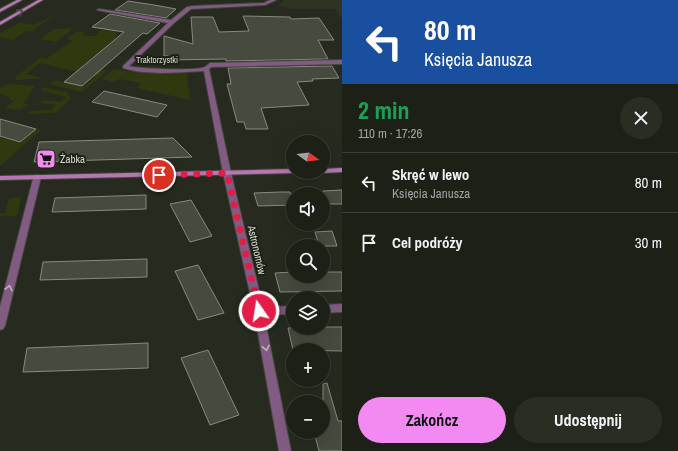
<!DOCTYPE html>
<html lang="pl">
<meta charset="utf-8">
<style>
:root{--surface:#1d2017;--page:#2a2d24;--text:#f1f3f6;--muted:#a0a3a1;--line:#3b3e36;--accent:#f28af2}
body{margin:0;font-family:"Archivo Narrow",sans-serif;background:var(--page);color:var(--text);height:100vh;display:flex;flex-direction:column;font-size:15px;white-space:nowrap}
*{box-sizing:border-box;margin:0}
p{font-size:13px;color:var(--muted)}
.icon{flex:none;width:22px;height:22px;fill:none;stroke:currentColor;stroke-width:2;stroke-linecap:round;stroke-linejoin:round}
.map{position:relative;flex:1;overflow:hidden}
.panel{display:flex;flex-direction:column;background:var(--surface);width:336px}
.panel>*{flex:none}
.guide{background:#1a4fa0;color:#fff;overflow:hidden}
.needle{width:26px;rotate:105deg}
.fabs{position:absolute;left:286px;top:135px;display:grid;gap:8px}
.fabs a{display:grid;place-items:center;width:44px;height:44px;border-radius:50%;background:var(--surface);box-shadow:0 4px 16px #0002,0 0 0 1px var(--line);font-size:20px}
.pin{position:absolute;display:grid;place-items:center;width:34px;height:34px;color:#fff;margin:-17px;border:2px solid #fff;border-radius:50%;box-shadow:0 1px 4px #0007}
.me{position:absolute;width:44px;margin:-22px;rotate:347deg;stroke-linejoin:round;filter:drop-shadow(0 0 3px #0008)}
.turn{display:flex;align-items:center;gap:14px;height:84px;padding:0 16px;font-size:18px}
.turn .icon{width:52px;height:52px;stroke-width:2.5}
.turn b{display:block;font-size:28px;line-height:34px}
.round{display:grid;place-items:center;flex:none;width:42px;height:42px;border-radius:21px;background:var(--page)}
.overview{display:flex;align-items:center;justify-content:space-between;height:68px;padding:0 16px}
h1{font-size:24px;font-weight:700;line-height:30px;color:#1e9e55}
.button{display:flex;gap:8px;margin-top:auto;padding:8px 16px}
.button a{flex:1;height:46px;border-radius:24px;background:var(--accent);color:#111;font-size:16px;font-weight:700;line-height:46px;text-align:center}
.button a+a{background:var(--page);color:var(--text)}
ul{padding:0;list-style:none}
li{display:flex;align-items:center;gap:12px;height:60px;padding:0 16px;border-top:1px solid var(--line)}
li div{flex:1}
li b{display:block;font-size:15px}
li em{font-style:normal}
main{display:flex;flex:1;min-height:0}
.map>svg:first-child{display:block}
</style>
<main>
<div class="map">
<svg width="342" height="451" viewBox="0 0 342 451">
<rect width="100%" height="100%" fill="#272a1f"/>
<!-- built -->
<path fill="#2f3323" d="M284 0H342V19L335 9H292L278 6Z"/>
<!-- green -->
<g fill="#30380f">
<path d="M55 15 30 32 26 31 13 40 0 37V33L20 23 34 25Z"/>
<path d="M74 28 56 42 40 39 54 29Z"/>
<path d="M116 29V38L82 66 107 71 82 92 50 84 55 80 84 87 96 76 39 63 26 74 44 78 16 80 15 77 40 58 46 59 72 41 67 39 76 32H84L83 36H95L99 31Z"/>
<path d="M114 69 137 73H187L190 100 137 88 141 83 119 79 114 82 102 79Z"/>
<path d="M12 84 35 86C29 91 30 97 23 103L28 104 21 110 5 108 14 101 8 99 10 97 0 94V88L5 85Z"/>
<path d="M42 87 66 92 71 99 55 113 26 114 29 111 51 110 56 105 41 103 43 100 61 102 66 97 41 90Z"/>
<path d="M36 129 41 130 0 166V137L20 143Z"/>
<path d="M21 197 18 214 14 216H0V213H5L9 198Z"/>
</g>
<!-- building -->
<g fill="#474a3e" stroke="#878b7e">
<path d="M128 1 154 5 176 9 166 18 115 10Z"/>
<path d="M110 14 160 23 147 34 143 33 82 86 64 82 124 32 92 27Z"/>
<path d="M243 16 290 17 291 19 319 18 334 40H318L328 59 226 61V59L168 60V56H164V36L193 44 191 17H213L219 32 249 31Z"/>
<path d="M332 66 339 78 312 79 313 81 297 82 309 105 261 108 268 129H246L244 122H237L227 84H231L228 68Z"/>
<path d="M104 91 167 105 157 117 92 102Z"/>
<path d="M0 119 36 129 20 142 0 136Z"/>
<path d="M173 138 192 157 34 162 39 142Z"/>
<path d="M342 190V204H323V191Z"/>
<path d="M281 192H290L293 205 258 206 254 193Z"/>
<path d="M146 195V209L52 212 55 198Z"/>
<path d="M191 200 212 236 190 242 170 204Z"/>
<path d="M332 231 337 246H319L315 232Z"/>
<path d="M147 259V277L40 280 43 262Z"/>
<path d="M198 265 224 313 198 320 175 271Z"/>
<path d="M293 272V276H323V272H342V291L280 292 275 273Z"/>
<path d="M323 327H342V351L293 350 288 328Z"/>
<path d="M148 343V368L23 372 27 348Z"/>
<path d="M208 350 239 415 210 425 181 358Z"/>
<path d="M327 383 338 421H342V451H319L314 432H323V384Z"/>
</g>
<g fill="none" stroke-linecap="round" stroke-linejoin="round">
<defs>
<g id="street">
<path d="M270 0H276L265 5 191 9 174 23 129 66C138 69 198 71 205 67 207 66 208 64 210 63L342 60V64L211 67 209 69 231 173 263 307 293 306V314L264 315 291 451H279L254 311 223 173 204 71C178 72 148 76 123 68V66L168 23 97 10 99 9 171 20 187 7 193 6 264 3Z"/>
<path d="M34 175H37L41 177 5 326 3 329 0 330V307Z"/>
<path d="M342 304V312L323 313V305Z"/>
</g>
<g id="secondary">
<path d="M17 0H22L0 12V9Z"/>
<path d="M38 0H43L0 25V22Z"/>
<path d="M342 168V172L323 173 320 172H323V169Z"/>
<path d="M293 169V172L296 173 0 180V176Z"/>
</g>
</defs>
<!-- street casing -->
<use href="#street" stroke="#43463b" stroke-width="2"/>
<!-- secondary casing -->
<use href="#secondary" stroke="#43463b" stroke-width="2"/>
<!-- street -->
<use href="#street" fill="#825b82" fill-rule="evenodd"/>
<!-- secondary -->
<use href="#secondary" fill="#b576b4" fill-rule="evenodd"/>
</g>
<!-- one-way arrows -->
<defs><path id="oneway-chevron" d="M-2-3.5L2.5 0L-2 3.5" fill="none" stroke-width="1.6" stroke-linecap="round" stroke-linejoin="round"/></defs>
<use stroke="#5a4355" href="#oneway-chevron" transform="translate(20 12) rotate(-31)"/>
<g stroke="#bdb2b9">
<use href="#oneway-chevron" transform="translate(9 288) rotate(-77)"/>
<use href="#oneway-chevron" transform="translate(266 348) rotate(79)"/>
</g>
<g fill="none" stroke-linecap="round" stroke-linejoin="round">
<!-- route -->
<path stroke="#e11d48" stroke-width="7" stroke-dasharray="0 12.6" d="M159 175 227 173 259 311"/>
</g>
<!-- icons -->
<defs>
<symbol id="supermarket-square" viewBox="-11 -11 22 22"><rect x="-9" y="-9" width="18" height="18" rx="4" fill="#f28af2" stroke="#1e2116"/><path d="M-6-5.5h2.5l.6 2H6L4.5 2H-2.5L-4.4-4H-6ZM-1.5 3.2a1.3 1.3 0 1 0 .1 0ZM3 3.2a1.3 1.3 0 1 0 .1 0Z" fill="#111"/></symbol>
</defs>
<g fill-rule="evenodd">
<use href="#supermarket-square" x="35" y="148" width="22" height="22"/>
</g>
<g text-anchor="middle" dominant-baseline="central" stroke-width="4" stroke-linejoin="round" paint-order="stroke">
<!-- far-street labels -->
<g font-size="9" fill="#d6d8d1" stroke="#1e2116">
<text x="157" y="60">Traktorzystki</text>
</g>
<!-- poi labels -->
<g font-size="11" fill="#d6d8d1" stroke="#1e2116" text-anchor="start">
<text x="60" y="159">Żabka</text>
</g>
<!-- street labels -->
<g font-size="11" fill="#d6d8d1" stroke="#1e2116">
<text transform="translate(257 250) rotate(77)">Astronomów</text>
</g>
</g>
</svg>
<div class="fabs">
<a><svg class="needle" viewBox="-14 -14 28 28"><path d="M0-13l5 13h-10z" fill="#e53935"/><path d="M0 13l5-13h-10z" fill="#a0a3a1"/></svg></a>
<a><svg class="icon" aria-label="sound" viewBox="0 0 24 24"><path d="M4 9h4l5-4v14l-5-4H4zM17 9q2 3 0 6"/></svg></a>
<a><svg class="icon" aria-label="search" viewBox="0 0 24 24"><circle cx="10" cy="10" r="6"/><path d="M15 15l6 6"/></svg></a>
<a><svg class="icon" aria-label="layers" viewBox="0 0 24 24"><path d="M12 4l9 5-9 5-9-5zM3 14l9 5 9-5"/></svg></a>
<a>+</a>
<a>−</a>
</div>
<div class="pin" style="left:159px;top:175px;background:#d93025"><svg class="icon" aria-label="arrive" viewBox="0 0 24 24"><path d="M6 21V4h12l-3 4 3 4H6"/></svg></div>
<svg class="me" style="left:259px;top:311px" viewBox="-20 -20 40 40"><circle r="17" fill="#e11d48" stroke="#fff" stroke-width="3"/><path d="M0-11L8 9 0 5-8 9z" fill="#fff"/></svg>
</div>
<section class="panel">
<div class="guide">
<div class="turn"><svg class="icon" aria-label="left" viewBox="0 0 24 24"><path d="M17 20v-9H6M10 6l-5 5 5 5"/></svg><div><b>80 m</b>Księcia Janusza</div></div>
</div>
<div class="overview"><div><h1>2 min</h1><p>110 m · 17:26</p></div><a class="round"><svg class="icon" aria-label="close" viewBox="0 0 24 24"><path d="M6 6l12 12M18 6L6 18"/></svg></a></div>
<ul>
<li><svg class="icon" aria-label="left" viewBox="0 0 24 24"><path d="M17 20v-9H6M10 6l-5 5 5 5"/></svg><div><b>Skręć w lewo</b><p>Księcia Janusza</p></div><em>80 m</em></li>
<li><svg class="icon" aria-label="arrive" viewBox="0 0 24 24"><path d="M6 21V4h12l-3 4 3 4H6"/></svg><div><b>Cel podróży</b></div><em>30 m</em></li>
</ul>
<div class="button"><a>Zakończ</a><a>Udostępnij</a></div>
</section>
</main>
